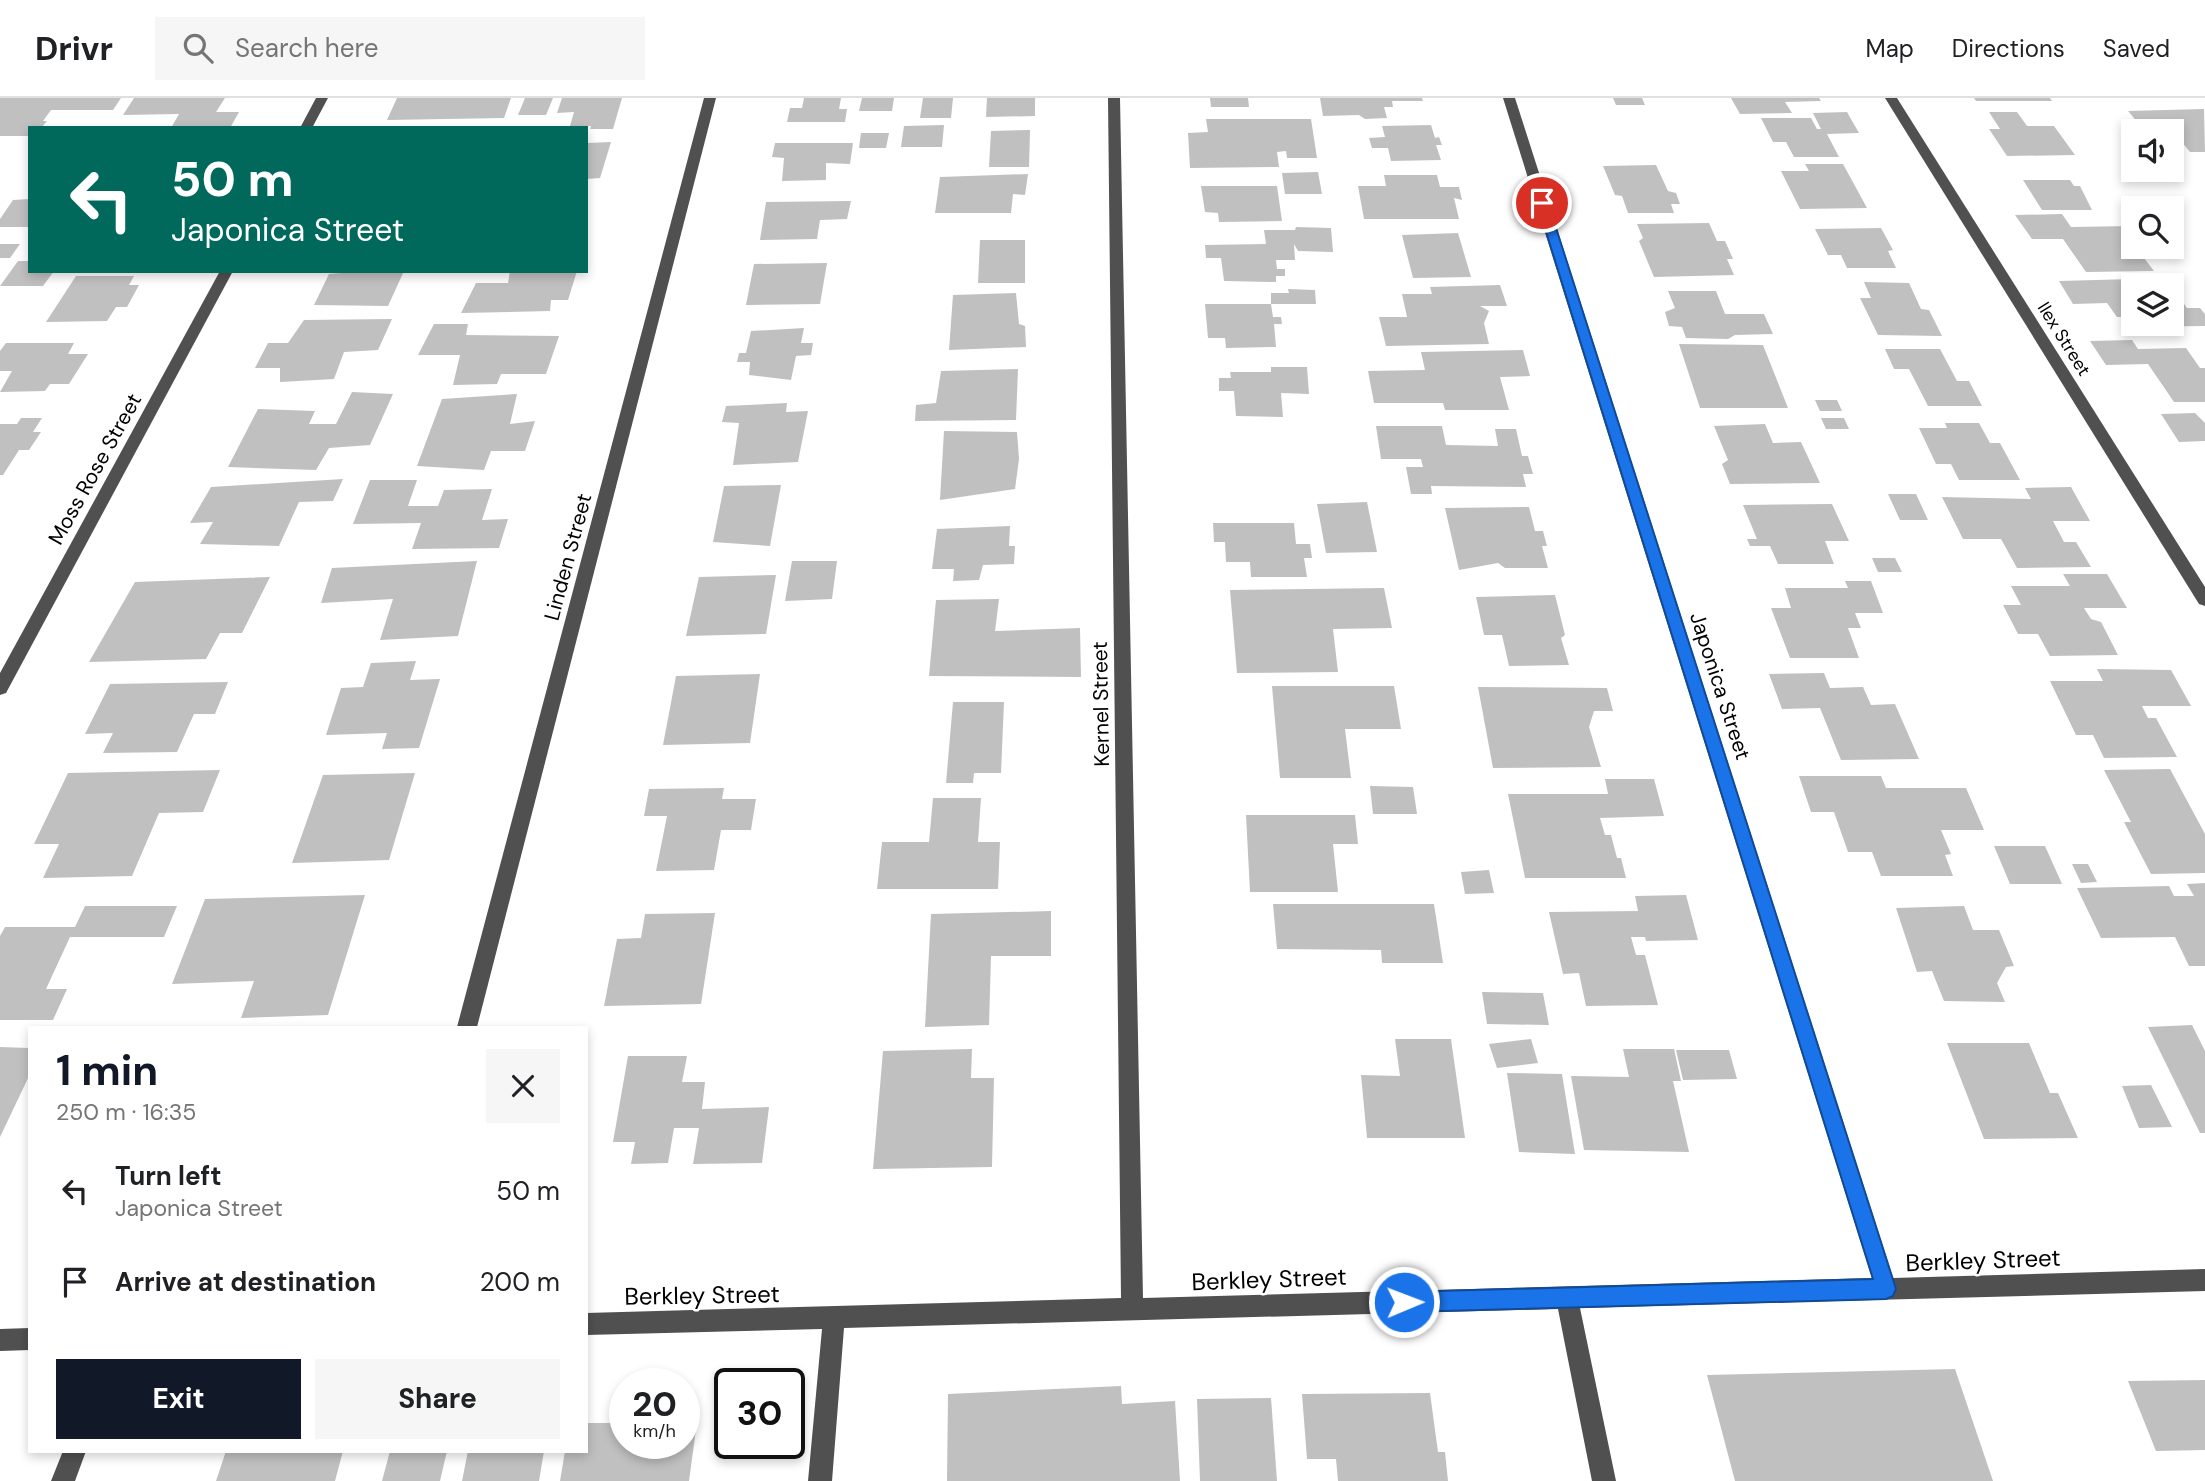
<!DOCTYPE html>
<meta charset="utf-8">
<style>
:root{--surface:#fff;--page:#f6f6f6;--text:#202124;--muted:#757577;--line:#e0e0e0;--accent:#111827}
body{margin:0;font-family:"DM Sans",sans-serif;background:var(--page);color:var(--text);height:100vh;display:flex;flex-direction:column;font-size:26px;white-space:nowrap}
*{box-sizing:border-box;margin:0}
p{font-size:23px;color:var(--muted)}
.icon{flex:none;width:38px;height:38px;fill:none;stroke:currentColor;stroke-width:2;stroke-linecap:round;stroke-linejoin:round}
.map{position:relative;flex:1;overflow:hidden}
.panel{position:absolute;left:28px;top:928px;width:560px;height:427px;display:flex;flex-direction:column;background:var(--surface);border-radius:0px;box-shadow:0 4px 10px #0003}
.panel>*{flex:none}
.top-card{position:absolute;left:28px;top:28px;width:560px;height:147px;border-radius:0px;box-shadow:0 4px 10px #0003;background:#00695c;color:#fff;overflow:hidden}
.buttons{position:absolute;left:2121px;top:21px;display:grid;gap:14px}
.buttons a{display:grid;place-items:center;width:63px;height:63px;border-radius:0px;background:var(--surface);box-shadow:0 4px 10px #0003;font-size:35px}
.speed{position:absolute;left:609px;top:1270px;display:flex;gap:14px;font-size:35px;font-weight:700;text-align:center}
.speed>*{display:grid;place-content:center;width:91px;height:91px;border-radius:50%;background:var(--surface);box-shadow:0 4px 10px #0003;line-height:1}
.speed small{font-size:18px;font-weight:400}
.speed .limit{border:4px solid #111;border-radius:10px;background:#fff;color:#111}
.pin{position:absolute;display:grid;place-items:center;width:60px;height:60px;color:#fff;margin:-30px;border:4px solid #fff;border-radius:50%;box-shadow:0 2px 7px #0007}
.me{position:absolute;width:77px;margin:-38px;rotate:89deg;stroke-linejoin:round;filter:drop-shadow(0 0 5px #0008)}
.turn{display:flex;align-items:center;gap:24px;height:147px;padding:0 28px;font-size:32px}
.turn .icon{width:91px;height:91px;stroke-width:2.5}
.turn b{display:block;font-size:49px;line-height:60px}
.round{display:grid;place-items:center;flex:none;width:74px;height:74px;border-radius:0px;background:var(--page)}
.headline{display:flex;align-items:center;justify-content:space-between;height:119px;padding:0 28px}
h1{font-size:42px;font-weight:700;line-height:52px;color:var(--accent)}
.button{display:flex;gap:14px;margin-top:auto;padding:14px 28px}
.button a{flex:1;height:80px;border-radius:0px;background:var(--accent);color:#fff;font-size:28px;font-weight:700;line-height:80px;text-align:center}
.button a+a{background:var(--page);color:var(--text)}
ul{padding:0;list-style:none}
li{display:flex;align-items:center;gap:21px;height:91px;padding:0 28px}
li div{flex:1}
li b{display:block;font-size:26px}
li em{font-style:normal}
header{display:flex;align-items:center;gap:42px;box-sizing:border-box;height:98px;padding:0 35px;background:var(--surface);border-bottom:2px solid var(--line)}
header strong{font-size:33px}
nav{display:flex;gap:38px;margin-inline-start:auto;font-size:24px}
.search{width:490px;height:63px;background:var(--page);display:flex;align-items:center;gap:18px;box-sizing:border-box;padding:0 24px;border-radius:0px;color:var(--muted);font-size:26px}
.map>svg:first-child{display:block}
</style>
<header>
<strong>Drivr</strong>
<div class="search"><svg class="icon" aria-label="search" viewBox="0 0 24 24"><circle cx="10" cy="10" r="6"/><path d="M15 15l6 6"/></svg>Search here</div>
<nav><a>Map</a><a>Directions</a><a>Saved</a></nav>
</header>
<div class="map">
<svg width="2205" height="1383" viewBox="0 0 2205 1383">
<rect width="100%" height="100%" fill="#fff"/>
<!-- building -->
<g fill="#c0c0c0">
<path d="M0 0H121L113 12H51L43 23H47L41 30H30V38H0Z"/>
<path d="M134 0H225L216 14H239L230 30H171L179 16 123 17Z"/>
<path d="M397 0H511L504 20 387 22Z"/>
<path d="M525 0H553L546 17H518Z"/>
<path d="M562 0H622L613 31H590L591 28H570L574 14 557 15Z"/>
<path d="M804 0H841L839 11H847L845 24H787L790 10H802Z"/>
<path d="M862 0H894L892 13H859Z"/>
<path d="M923 0H953L951 20H920Z"/>
<path d="M987 0H1035V18L986 19Z"/>
<path d="M1210 0H1248L1249 9H1211Z"/>
<path d="M1320 0H1422L1423 3H1392L1393 9H1384L1387 20 1365 21 1359 17 1323 18Z"/>
<path d="M1613 0H1642L1645 7H1616Z"/>
<path d="M1731 0H1819L1821 3 1785 4 1792 15 1740 16Z"/>
<path d="M1974 0H2050L2052 3H1976Z"/>
<path d="M2204 11 2205 54H2190L2173 33H2145L2128 13Z"/>
<path d="M1847 14 1859 35 1827 36 1839 59H1794L1786 44H1773L1761 20H1811L1817 31H1821L1813 15Z"/>
<path d="M1989 14H2017L2027 28H2054L2075 57 2007 58 1989 31H2000Z"/>
<path d="M1206 21H1311L1317 60H1287L1286 53 1277 54 1279 69 1190 70 1188 35 1208 34Z"/>
<path d="M944 27 942 49H901L904 28Z"/>
<path d="M1431 27 1435 40 1439 39 1442 47H1436L1441 62 1391 63 1388 50H1372L1369 40 1385 39 1382 28Z"/>
<path d="M1030 32 1029 69H989L991 33Z"/>
<path d="M861 35H889L886 50H859Z"/>
<path d="M611 44 600 80 586 81V45Z"/>
<path d="M775 45H853L850 66 826 65V82L782 83 784 60 772 59Z"/>
<path d="M1805 66H1843L1867 110 1800 111 1781 73H1809Z"/>
<path d="M1656 67 1668 93 1676 95 1680 106H1671L1674 115H1628L1622 98 1615 97 1603 68Z"/>
<path d="M1318 74 1322 96H1285L1282 75Z"/>
<path d="M1028 76 1025 97 1013 96 1011 115H935L940 79Z"/>
<path d="M1384 77H1437L1440 89H1459L1462 102 1454 100 1459 121H1364L1358 88H1386Z"/>
<path d="M2023 82H2070L2074 88H2080L2092 112H2042Z"/>
<path d="M1201 88H1277L1282 123 1219 124 1218 115 1205 114Z"/>
<path d="M30 101 28 129H0V121L13 102Z"/>
<path d="M851 103 847 121 820 122 817 141 760 142 766 104Z"/>
<path d="M2062 116 2071 129 2132 128 2133 149H2157L2160 153H2153L2158 160H2144L2154 173 2086 174 2063 141H2032L2015 117Z"/>
<path d="M1709 125 1717 143H1725L1733 161H1727L1734 177 1654 179 1639 143 1643 140 1637 126Z"/>
<path d="M1296 129 1331 130 1333 154 1298 153 1294 146 1295 162H1276L1277 171H1285V178H1276V184L1224 183 1221 160H1206L1205 147 1266 146 1264 132H1295Z"/>
<path d="M1881 130 1893 152 1888 153 1896 170H1847L1841 157H1828L1815 131Z"/>
<path d="M1458 135 1471 179 1413 180 1402 137Z"/>
<path d="M980 142H1025V185H978Z"/>
<path d="M0 146H20L10 160H0Z"/>
<path d="M18 163H30V173H54L43 188H0Z"/>
<path d="M827 165 820 206 746 207 754 166Z"/>
<path d="M367 173H404L388 208 314 207 329 176Z"/>
<path d="M510 173H577L568 202H551L550 213 461 215 476 185H508Z"/>
<path d="M76 178H134L129 187H139L127 209H116L107 223 46 224Z"/>
<path d="M2133 181 2137 187H2133V226H2172V199H2179L2187 210H2200L2205 216V228L2133 229 2126 219H2117L2107 205 2073 206 2059 183Z"/>
<path d="M1864 184 1909 185 1921 211 1929 212 1942 238 1878 237 1860 200H1871Z"/>
<path d="M1500 187 1507 208H1480L1489 213 1484 225 1489 246 1386 248 1379 219H1407L1402 196H1432L1430 189Z"/>
<path d="M1288 191 1315 192 1316 206H1271V195H1289Z"/>
<path d="M1668 193H1716L1725 216H1764L1773 236 1735 237 1728 241 1686 240 1682 229 1669 228 1665 214 1675 210Z"/>
<path d="M1016 195 1019 226 1025 228 1026 249 949 252 953 197Z"/>
<path d="M1205 206H1271L1273 219H1281L1282 226H1274L1276 249 1226 250 1225 240H1208Z"/>
<path d="M392 221 378 252 344 254 334 281 280 284V270H255L268 245H288L304 222Z"/>
<path d="M434 226H468L466 237 559 238 546 276H501L497 286 453 287 460 257H418Z"/>
<path d="M804 230 801 245H813L811 257 796 258 791 282 749 277 750 264H737L739 255H746L751 233Z"/>
<path d="M2132 242 2138 251 2186 250 2200 270H2205V304H2174L2148 266 2106 267 2090 243Z"/>
<path d="M6 245H74L68 256H88L69 286H50L45 293 0 294 12 273H0V253Z"/>
<path d="M1679 246 1763 247 1788 310H1700Z"/>
<path d="M1885 251H1940L1957 283H1969L1982 308H1928L1909 271H1894Z"/>
<path d="M1523 252 1530 278 1500 279 1509 312H1445L1443 305H1374L1368 273 1425 272 1421 254Z"/>
<path d="M1271 269H1307L1309 296 1281 295 1283 319 1236 318 1234 293H1219V280H1231L1230 274H1271Z"/>
<path d="M1018 271 1016 322 915 323 916 307 936 305 941 273Z"/>
<path d="M352 294 393 296 370 347 329 350 316 372 228 369 258 311 315 313 309 326H336Z"/>
<path d="M517 296 510 326 535 323 525 353H491L484 372 417 368 442 301Z"/>
<path d="M1815 302H1837L1842 313H1820Z"/>
<path d="M787 305 786 314 808 313 798 364 733 367 739 325 722 324 726 308Z"/>
<path d="M2195 315 2205 325V343L2179 344 2161 316Z"/>
<path d="M21 320H42L33 334H41L29 352H19L3 377H0V326H17Z"/>
<path d="M1821 320H1844L1849 331H1826Z"/>
<path d="M1945 325H1979L1990 345H2000L2020 382H1959L1951 366H1936L1919 330H1947Z"/>
<path d="M1765 326 1773 345 1801 344 1820 385 1730 386 1722 366 1728 362 1714 328Z"/>
<path d="M1376 328H1442L1446 347 1498 348 1495 331H1516L1522 358H1528L1533 376H1523L1526 389 1431 388 1432 396H1411L1406 369H1423L1421 361H1381Z"/>
<path d="M944 333 1017 334 1019 361 1015 391 940 402Z"/>
<path d="M343 381 333 403 299 404 279 448 200 446 213 424 190 425 211 389Z"/>
<path d="M370 382H417L408 408H438L444 392 492 391 482 422 508 421 499 450 412 451 421 425 353 426Z"/>
<path d="M781 387 770 448 713 444 724 388Z"/>
<path d="M2071 389 2090 423H2053L2064 444H2076L2091 469 2017 470 2001 441H1963L1942 399 2031 401 2025 390Z"/>
<path d="M1888 396H1916L1928 422H1900Z"/>
<path d="M1367 404 1377 454 1326 455 1317 406Z"/>
<path d="M1832 406 1849 443H1825L1834 466H1778L1770 448H1750L1747 441H1757L1743 407Z"/>
<path d="M1529 409 1535 433H1543L1547 448H1542L1548 470H1505L1498 465 1459 472 1445 410Z"/>
<path d="M1213 425H1294L1296 446H1310L1312 460H1304L1307 479H1251L1250 464H1226L1225 444H1214Z"/>
<path d="M1010 428 1009 448H1015L1014 466 983 467 979 482 953 483 954 471H932L937 431Z"/>
<path d="M1872 460H1895L1902 474H1878Z"/>
<path d="M477 463 458 538 380 542 393 501 321 505 332 470Z"/>
<path d="M792 463H837L832 501 785 503Z"/>
<path d="M2063 476H2107L2127 510H2084L2091 521 2101 524 2118 557 2050 558 2038 536H2018L2003 507H2021L2011 488H2070Z"/>
<path d="M776 477 766 536 686 538 699 479Z"/>
<path d="M270 479 242 535H220L206 561 89 564 135 484Z"/>
<path d="M1845 483H1871L1883 515H1855L1861 530H1848L1859 560H1790L1771 510H1791L1785 490H1848Z"/>
<path d="M1384 490 1392 530 1333 531 1338 574 1237 575 1230 492Z"/>
<path d="M1555 497 1565 537 1561 540 1569 567 1509 568 1502 537H1484L1476 499Z"/>
<path d="M999 501 995 533 1080 530 1081 579 929 578 936 502Z"/>
<path d="M416 563 410 582 440 581 419 650 382 651 387 635 326 637 341 590 363 589 371 565Z"/>
<path d="M2097 571 2171 572 2191 608H2142L2148 620H2156L2177 659 2104 660 2093 637H2076L2050 583H2103Z"/>
<path d="M1824 575 1830 590 1863 589 1871 607 1895 606 1919 661 1841 662 1820 610 1782 611 1769 576Z"/>
<path d="M760 576 750 645 663 647 676 578Z"/>
<path d="M228 584 215 616H194L177 654 103 655 113 635 85 636 110 586Z"/>
<path d="M1272 588H1394L1401 631H1345L1351 680H1280Z"/>
<path d="M1478 589 1607 590 1613 613H1594L1589 629 1601 669 1493 670Z"/>
<path d="M953 604H1004L1001 675H974L973 685H946Z"/>
<path d="M2170 671 2205 736V775L2151 776 2124 724H2131L2104 672Z"/>
<path d="M220 672 203 714 159 715 132 778 43 780 59 746H34L68 675Z"/>
<path d="M415 675 389 762 292 765 323 677Z"/>
<path d="M1799 678H1881L1886 690H1966L1984 732H1941L1951 756 1945 757 1953 778H1881L1872 754H1848L1834 714H1811Z"/>
<path d="M1605 681H1654L1664 718 1600 720 1605 737H1611L1617 760H1621L1626 780H1525L1508 696H1608Z"/>
<path d="M1370 688 1413 689 1417 716H1373Z"/>
<path d="M724 690 722 701H756L751 732H721L714 772 656 773 667 718H644L649 691Z"/>
<path d="M933 700H981L978 744H1000L998 791H877L882 744H929Z"/>
<path d="M1246 717H1355L1358 746H1333L1338 794H1250Z"/>
<path d="M1994 748H2045L2062 786H2010Z"/>
<path d="M2072 766H2088L2097 784 2081 785Z"/>
<path d="M1489 772 1494 795 1465 796 1461 774Z"/>
<path d="M2205 785V868H2189L2175 839 2101 840 2077 790 2169 788 2174 798H2194L2187 786Z"/>
<path d="M365 797 328 917 241 920 254 883 172 886 205 801Z"/>
<path d="M1686 797 1698 842 1646 843 1645 839H1631L1636 857H1645L1658 907 1586 908 1579 875 1563 876 1549 814 1638 813 1635 798Z"/>
<path d="M1273 806H1434L1443 865H1382L1381 852 1277 851Z"/>
<path d="M85 808H177L164 839H70L46 891H67L53 922H0V838L5 829H75Z"/>
<path d="M1964 808 1973 832H1999L2014 868 2006 869 1997 885 2005 904 1944 903 1932 873 1917 874 1896 810Z"/>
<path d="M1051 813V858H991L989 927 925 929 931 816Z"/>
<path d="M715 815 701 906 604 908 617 841 641 840 645 816Z"/>
<path d="M1482 894 1543 895 1549 927 1487 926Z"/>
<path d="M2192 927 2205 953V1035H2200L2148 929Z"/>
<path d="M1395 941H1451L1465 1040H1367L1361 977 1400 978Z"/>
<path d="M1531 941 1538 965 1497 970 1489 946Z"/>
<path d="M1947 945H2029L2050 995H2058L2078 1040 1984 1041Z"/>
<path d="M0 949 30 950V976L0 1039Z"/>
<path d="M972 951 971 980H994L992 1069 873 1071 883 953Z"/>
<path d="M1623 951H1674L1681 983H1673L1689 1054 1584 1052 1571 978 1629 979Z"/>
<path d="M1676 952H1729L1737 981 1683 982Z"/>
<path d="M628 958H687L682 984H705L702 1011 769 1009 762 1065 693 1066 699 1030H674L668 1065 631 1066 635 1044H613Z"/>
<path d="M1507 975 1562 976 1575 1056 1519 1054Z"/>
<path d="M2151 987 2172 1029 2139 1030 2122 988Z"/>
<path d="M1955 1271 1993 1383H1735L1707 1277Z"/>
<path d="M2205 1282V1352L2156 1353 2128 1283Z"/>
<path d="M1121 1288 1122 1306 1175 1303 1180 1383H947L948 1296Z"/>
<path d="M1430 1295 1438 1354H1445L1448 1383H1338L1336 1361H1307L1302 1296Z"/>
<path d="M1271 1300 1277 1383H1200L1197 1301Z"/>
<path d="M684 1324H697L689 1383H560L565 1353H586V1325H625V1346H684Z"/>
<path d="M226 1353H343L335 1383H216Z"/>
<path d="M390 1353H447L440 1383H382Z"/>
<path d="M468 1353H544L539 1383H462Z"/>
</g>
<g fill="none" stroke-linecap="round" stroke-linejoin="round">
<!-- minor -->
<g fill="#505050" fill-rule="evenodd">
<path d="M316 0H328L312 30H300Z"/>
<path d="M704 0H716L477 929H457Z"/>
<path d="M1108 0H1120L1143 1200 1872 1180 1503 0H1515L1893 1180 2205 1171V1193L1580 1210 1616 1383H1592L1558 1211 844 1230 832 1383H808L822 1231 586 1237V1215L1121 1200Z"/>
<path d="M1885 0H1897L2205 489V508L2199 506Z"/>
<path d="M220 173H233L6 595 0 597V575Z"/>
<path d="M30 1230V1252L0 1253V1231Z"/>
<path d="M63 1353H86L75 1383H51Z"/>
</g>
</g>
<!-- route -->
<path fill="#1a73e8" stroke="#114b97" stroke-width="2" d="M1542 102 1548 105 1896 1191 1893 1198 1886 1201 1404 1214 1397 1211 1394 1204 1397 1197 1404 1194 1873 1181 1537 105Z"/>
<g text-anchor="middle" dominant-baseline="central" stroke-width="5" stroke-linejoin="round" paint-order="stroke">
<!-- far-street labels -->
<g font-size="18" fill="#000" stroke="#fff">
<text transform="translate(2064 241) rotate(58)">Ilex Street</text>
</g>
<!-- street labels -->
<g font-size="21" fill="#000" stroke="#fff">
<text transform="translate(95 371) rotate(-61)">Moss Rose Street</text>
<text transform="translate(568 459) rotate(-75)">Linden Street</text>
<text transform="translate(1720 588) rotate(72)">Japonica Street</text>
<text transform="translate(1101 606) rotate(-91)">Kernel Street</text>
</g>
<!-- near-street labels -->
<g font-size="24" fill="#000" stroke="#fff">
<text transform="translate(1983 1162) rotate(-2)">Berkley Street</text>
<text transform="translate(1269 1181) rotate(-2)">Berkley Street</text>
<text transform="translate(702 1197) rotate(-1)">Berkley Street</text>
</g>
</g>
</svg>
<div class="buttons">
<a><svg class="icon" aria-label="sound" viewBox="0 0 24 24"><path d="M4 9h4l5-4v14l-5-4H4zM17 9q2 3 0 6"/></svg></a>
<a><svg class="icon" aria-label="search" viewBox="0 0 24 24"><circle cx="10" cy="10" r="6"/><path d="M15 15l6 6"/></svg></a>
<a><svg class="icon" aria-label="layers" viewBox="0 0 24 24"><path d="M12 4l9 5-9 5-9-5zM3 14l9 5 9-5"/></svg></a>
</div>
<div class="speed"><div>20<small>km/h</small></div><div class="limit">30</div></div>
<div class="pin" style="left:1542px;top:105px;background:#d93025"><svg class="icon" aria-label="arrive" viewBox="0 0 24 24"><path d="M6 21V4h12l-3 4 3 4H6"/></svg></div>
<svg class="me" style="left:1404px;top:1204px" viewBox="-20 -20 40 40"><circle r="17" fill="#1a73e8" stroke="#fff" stroke-width="3"/><path d="M0-11L8 9 0 5-8 9z" fill="#fff"/></svg>
<div class="top-card">
<div class="turn"><svg class="icon" aria-label="left" viewBox="0 0 24 24"><path d="M17 20v-9H6M10 6l-5 5 5 5"/></svg><div><b>50 m</b>Japonica Street</div></div>
</div>
<section class="panel">
<div class="headline"><div><h1>1 min</h1><p>250 m · 16:35</p></div><a class="round"><svg class="icon" aria-label="close" viewBox="0 0 24 24"><path d="M6 6l12 12M18 6L6 18"/></svg></a></div>
<ul>
<li><svg class="icon" aria-label="left" viewBox="0 0 24 24"><path d="M17 20v-9H6M10 6l-5 5 5 5"/></svg><div><b>Turn left</b><p>Japonica Street</p></div><em>50 m</em></li>
<li><svg class="icon" aria-label="arrive" viewBox="0 0 24 24"><path d="M6 21V4h12l-3 4 3 4H6"/></svg><div><b>Arrive at destination</b></div><em>200 m</em></li>
</ul>
<div class="button"><a>Exit</a><a>Share</a></div>
</section>
</div>
